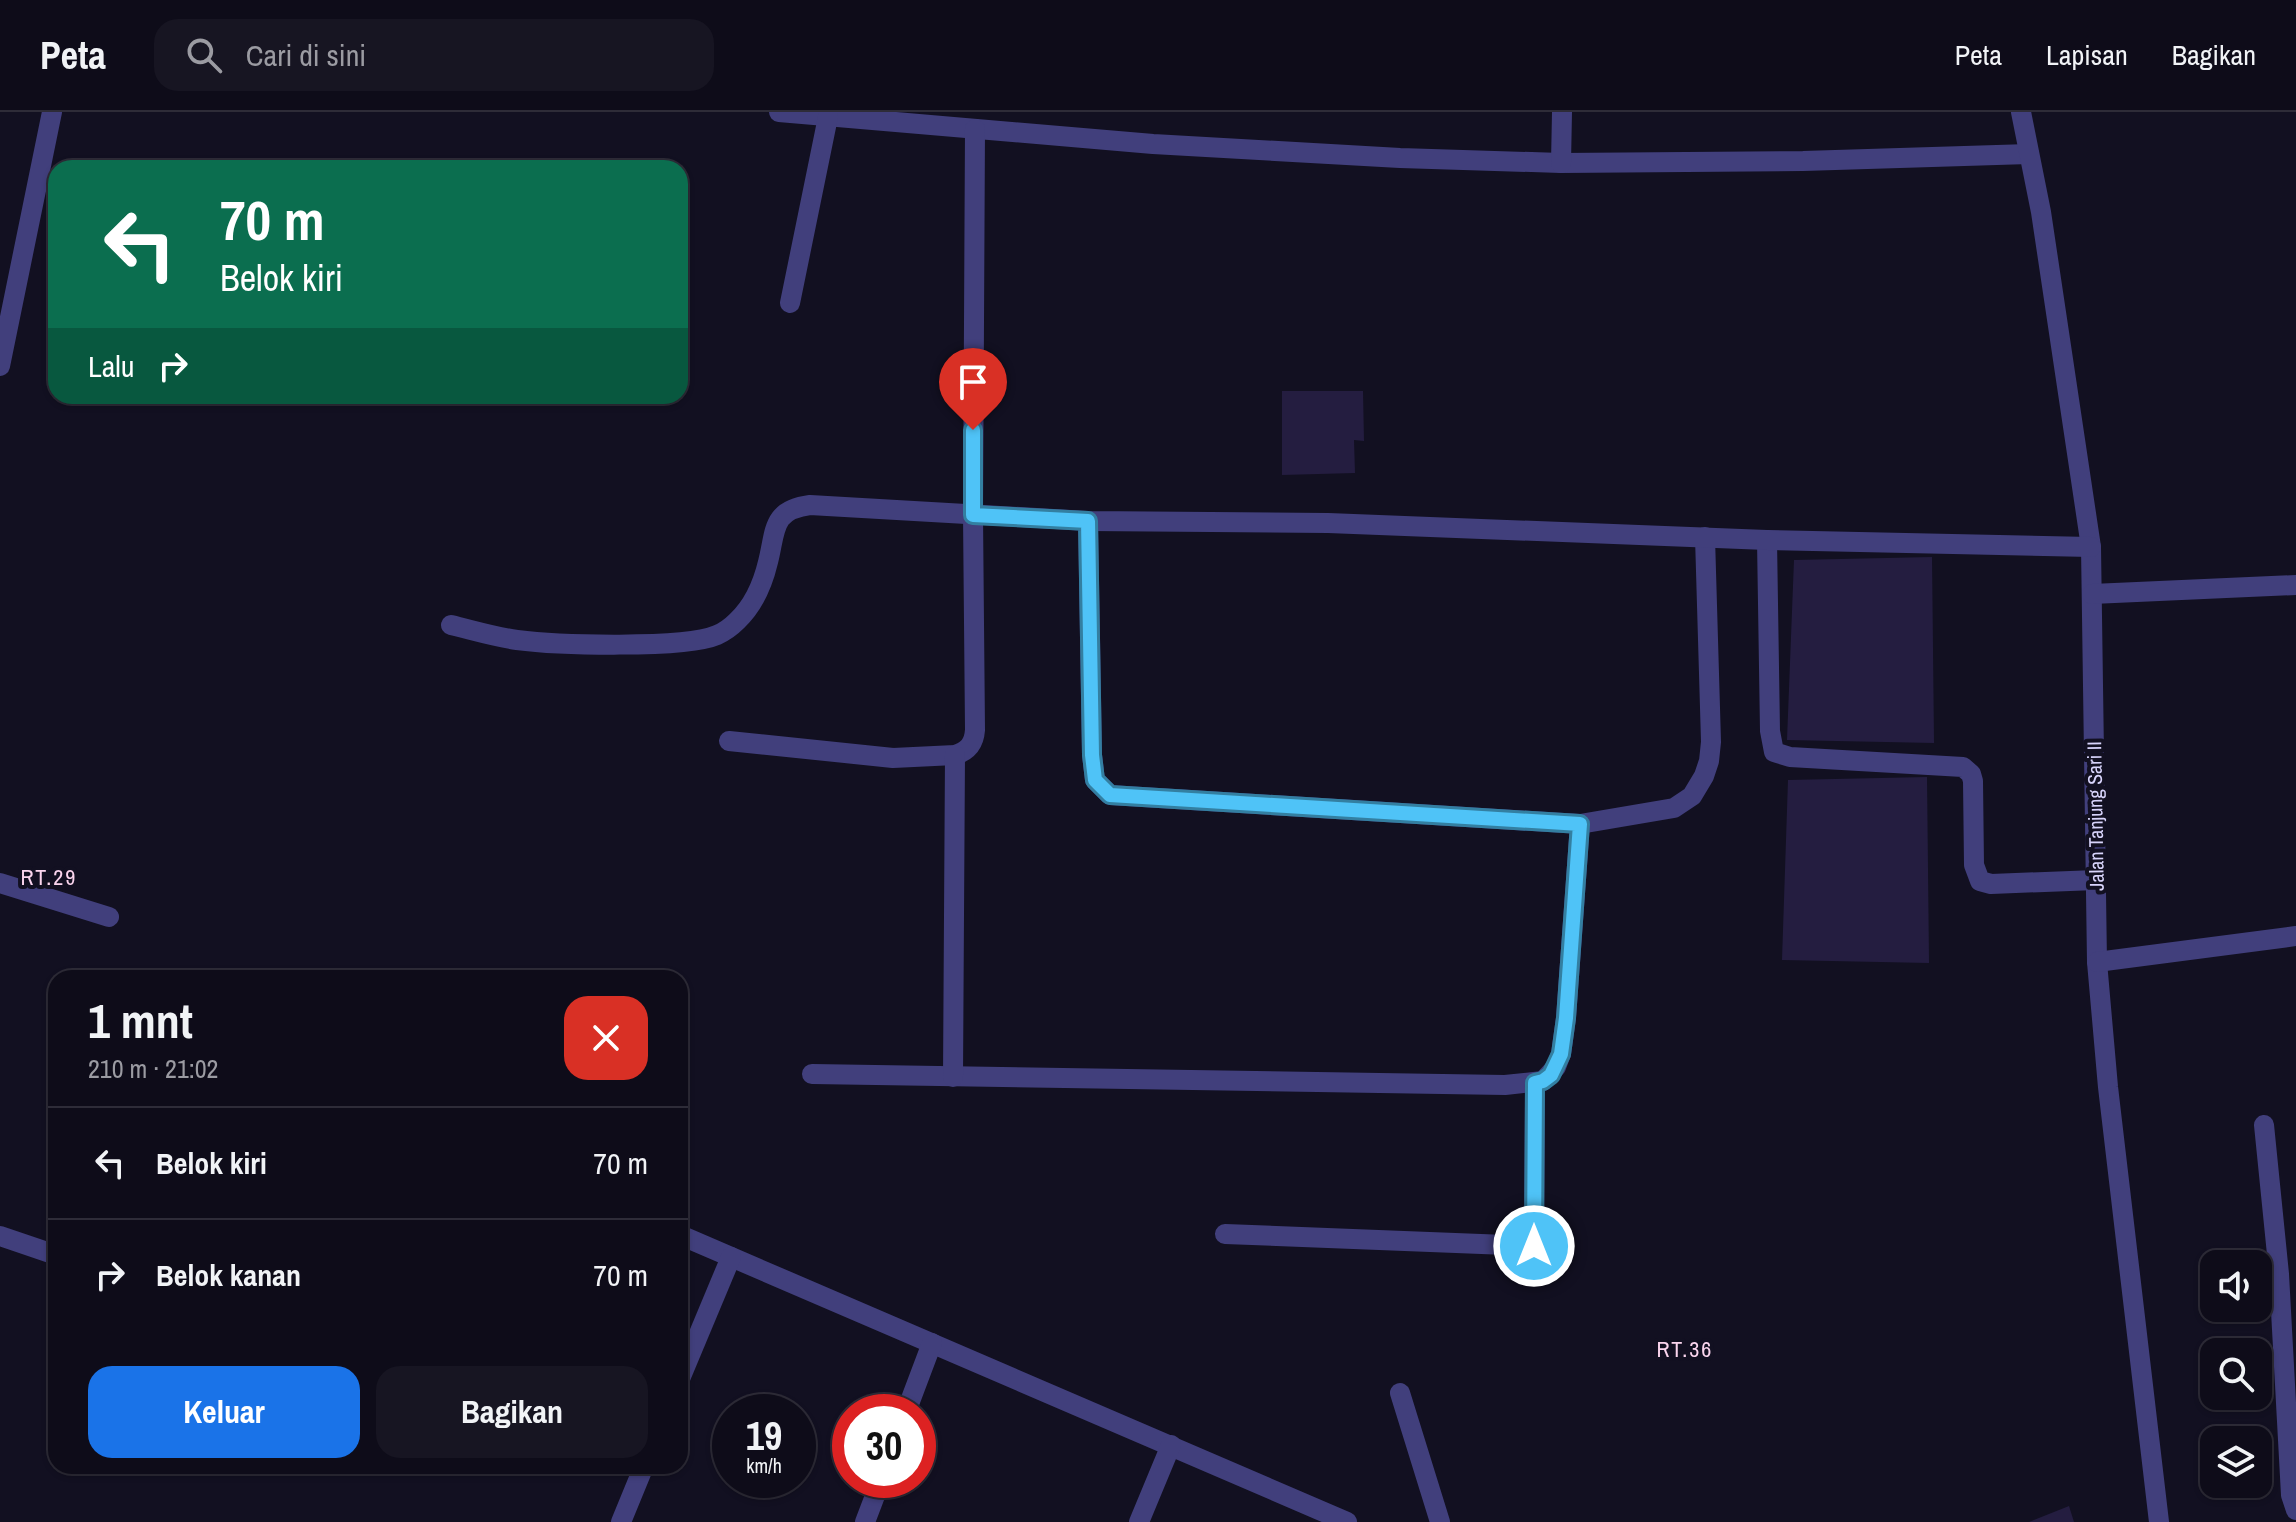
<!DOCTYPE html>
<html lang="id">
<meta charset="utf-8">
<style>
:root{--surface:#0e0c19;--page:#171522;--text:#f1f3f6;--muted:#9b9ba2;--line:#2e2c38;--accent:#1a73e8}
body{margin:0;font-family:"Archivo Narrow",sans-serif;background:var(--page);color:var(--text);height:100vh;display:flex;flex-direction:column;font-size:30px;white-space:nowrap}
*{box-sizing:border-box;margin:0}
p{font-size:26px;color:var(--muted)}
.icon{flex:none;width:44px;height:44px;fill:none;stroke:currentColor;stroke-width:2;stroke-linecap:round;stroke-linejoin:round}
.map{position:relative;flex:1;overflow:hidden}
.side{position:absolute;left:48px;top:858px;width:640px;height:504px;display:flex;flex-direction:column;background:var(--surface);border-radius:24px;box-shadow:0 2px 6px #0004,0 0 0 2px var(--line)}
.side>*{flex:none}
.banner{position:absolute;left:48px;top:48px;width:640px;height:244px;border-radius:24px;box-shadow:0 2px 6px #0004,0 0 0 2px var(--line);background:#0b6e4f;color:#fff;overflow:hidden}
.tools{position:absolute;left:2200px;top:1138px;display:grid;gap:16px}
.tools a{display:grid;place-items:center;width:72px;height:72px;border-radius:16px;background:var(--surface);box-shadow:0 2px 6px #0004,0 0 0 2px var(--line);font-size:40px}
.speed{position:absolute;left:712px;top:1282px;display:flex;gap:16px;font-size:40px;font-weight:700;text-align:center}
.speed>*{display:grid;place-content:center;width:104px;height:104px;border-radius:50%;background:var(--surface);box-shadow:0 2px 6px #0004,0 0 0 2px var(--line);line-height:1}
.speed small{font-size:20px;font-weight:400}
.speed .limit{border:12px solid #d22;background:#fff;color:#111}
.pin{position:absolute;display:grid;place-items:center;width:68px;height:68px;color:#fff;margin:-82px -34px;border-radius:50% 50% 50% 0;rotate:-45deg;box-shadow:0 0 8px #0007}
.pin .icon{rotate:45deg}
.me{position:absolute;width:88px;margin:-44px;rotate:0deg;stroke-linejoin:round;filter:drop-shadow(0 0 6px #0008)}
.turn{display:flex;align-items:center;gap:28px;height:168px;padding:0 40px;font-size:36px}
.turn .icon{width:104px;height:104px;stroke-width:2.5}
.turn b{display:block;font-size:56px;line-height:68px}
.then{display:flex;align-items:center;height:76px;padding:0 40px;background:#0003;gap:16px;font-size:30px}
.round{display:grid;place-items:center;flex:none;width:84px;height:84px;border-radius:24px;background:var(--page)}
.summary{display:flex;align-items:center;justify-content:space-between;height:136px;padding:0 40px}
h1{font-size:48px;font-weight:700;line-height:60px}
.primary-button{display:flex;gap:16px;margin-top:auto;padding:16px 40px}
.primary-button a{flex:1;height:92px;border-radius:24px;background:var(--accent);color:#fff;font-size:32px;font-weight:700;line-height:92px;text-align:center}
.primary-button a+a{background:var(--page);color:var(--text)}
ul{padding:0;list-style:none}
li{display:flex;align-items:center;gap:24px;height:112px;padding:0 40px;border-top:2px solid var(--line)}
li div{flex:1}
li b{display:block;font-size:30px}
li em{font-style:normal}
header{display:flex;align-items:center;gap:48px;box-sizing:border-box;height:112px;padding:0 40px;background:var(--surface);border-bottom:2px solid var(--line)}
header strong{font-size:38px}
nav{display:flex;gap:44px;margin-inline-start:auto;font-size:28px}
.search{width:560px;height:72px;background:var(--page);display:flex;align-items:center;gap:20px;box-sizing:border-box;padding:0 28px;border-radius:24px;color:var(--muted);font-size:30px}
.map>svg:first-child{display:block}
</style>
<header>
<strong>Peta</strong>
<div class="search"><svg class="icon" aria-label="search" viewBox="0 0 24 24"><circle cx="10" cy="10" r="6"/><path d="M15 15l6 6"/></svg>Cari di sini</div>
<nav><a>Peta</a><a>Lapisan</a><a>Bagikan</a></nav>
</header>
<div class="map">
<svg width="2296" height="1410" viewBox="0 0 2296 1410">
<rect width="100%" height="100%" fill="#121021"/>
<!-- building -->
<g fill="#241d40">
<path d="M1282 279H1363L1364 329 1354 328 1355 361 1282 363Z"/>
<path d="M1932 445 1934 631 1787 628 1794 448Z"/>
<path d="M1927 665 1929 851 1782 848 1788 668Z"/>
<path d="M2069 1394 2074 1410H2029Z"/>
</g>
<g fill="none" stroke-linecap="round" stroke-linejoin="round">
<!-- service -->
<g stroke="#413f7c" stroke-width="20">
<path d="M1767 428 1770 619 1774 640 1790 645 1963 655 1971 662 1973 669 1974 753 1980 769 1991 772 2096 768"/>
<path d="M2264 1013 2279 1162 2291 1383 2296 1398"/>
<path d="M0 1124 56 1143"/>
</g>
<!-- minor -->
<g stroke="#413f7c" stroke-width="20">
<path d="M779 0 1153 32 1400 46 1561 51 1803 49 2029 42"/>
<path d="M2021 0 2041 100 2091 435 2097 850 2108 975 2159 1410"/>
<path d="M1561 51 1562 0"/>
<path d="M790 191 828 5"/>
<path d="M0 254 52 0"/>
<path d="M1088 409 1092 643 1095 668 1110 683 1580 712 1674 696 1692 684 1704 664 1709 649 1711 630 1705 425"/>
<path d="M2092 482 2296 473"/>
<path d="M451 513C472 518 495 525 517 528 555 533 685 537 717 523 724 520 732 514 737 509 754 493 763 471 768 450 776 419 771 398 810 393L1088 409 1328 411 1767 428 2091 435"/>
<path d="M729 629 893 646 955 643C968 639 974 632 975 618L973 403 975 17"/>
<path d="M0 771 109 805"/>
<path d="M2097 850 2296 824"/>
<path d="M812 962 1505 973 1543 969 1556 955 1561 942 1566 906 1580 712"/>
<path d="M953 965 955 643"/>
<path d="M1225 1122 1534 1134 1535 971"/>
<path d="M680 1123 1347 1410"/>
<path d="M680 1267 731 1145"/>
<path d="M1400 1281 1440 1410"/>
<path d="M906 1300 932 1231"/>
<path d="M621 1410 644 1354"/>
<path d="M865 1410 881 1368"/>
<path d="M1139 1410 1171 1333"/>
</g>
</g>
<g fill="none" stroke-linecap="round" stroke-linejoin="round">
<defs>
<path id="route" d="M973 318V403L1088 409 1092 643 1095 668 1110 683 1580 712 1566 906 1561 942 1551 963 1543 969 1535 971 1534 1134"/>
</defs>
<!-- route casing -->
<use href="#route" stroke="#337fa1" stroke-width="20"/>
<!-- route -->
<use href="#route" stroke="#4fc3f7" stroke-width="14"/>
</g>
<g text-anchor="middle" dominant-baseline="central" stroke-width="8" stroke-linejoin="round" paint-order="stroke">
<!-- street labels -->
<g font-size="20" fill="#d8d4fb" stroke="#121021">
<text transform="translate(2095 704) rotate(-91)">Jalan Tanjung Sari II</text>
</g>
<!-- neighbourhood labels -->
<g font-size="22" letter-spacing="2" fill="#fbd5ee" stroke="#121021">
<text x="49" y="765">RT.29</text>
<text x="1685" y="1237">RT.36</text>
</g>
</g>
</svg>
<div class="tools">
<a><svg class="icon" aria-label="sound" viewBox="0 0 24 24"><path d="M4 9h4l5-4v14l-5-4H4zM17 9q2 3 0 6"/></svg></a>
<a><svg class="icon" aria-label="search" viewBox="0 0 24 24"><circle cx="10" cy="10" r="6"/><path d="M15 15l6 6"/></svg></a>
<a><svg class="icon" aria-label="layers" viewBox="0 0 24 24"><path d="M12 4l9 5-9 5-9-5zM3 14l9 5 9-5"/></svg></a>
</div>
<div class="speed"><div>19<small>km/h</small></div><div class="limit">30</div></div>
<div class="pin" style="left:973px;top:318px;background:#d93025"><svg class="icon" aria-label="arrive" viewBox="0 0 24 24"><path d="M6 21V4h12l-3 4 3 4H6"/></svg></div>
<svg class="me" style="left:1534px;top:1134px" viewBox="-20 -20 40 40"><circle r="17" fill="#4fc3f7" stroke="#fff" stroke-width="3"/><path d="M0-11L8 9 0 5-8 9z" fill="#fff"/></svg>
<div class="banner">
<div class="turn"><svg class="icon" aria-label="left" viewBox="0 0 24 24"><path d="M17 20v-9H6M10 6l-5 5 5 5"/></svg><div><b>70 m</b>Belok kiri</div></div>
<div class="then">Lalu<svg class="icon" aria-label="right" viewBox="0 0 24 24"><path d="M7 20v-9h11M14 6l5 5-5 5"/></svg></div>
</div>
<section class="side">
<div class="summary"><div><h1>1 mnt</h1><p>210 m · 21:02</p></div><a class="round" style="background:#d93025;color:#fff"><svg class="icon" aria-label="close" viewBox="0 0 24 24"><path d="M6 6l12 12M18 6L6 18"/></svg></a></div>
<ul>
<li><svg class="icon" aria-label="left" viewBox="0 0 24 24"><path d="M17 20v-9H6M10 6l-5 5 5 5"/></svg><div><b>Belok kiri</b></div><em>70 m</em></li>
<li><svg class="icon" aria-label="right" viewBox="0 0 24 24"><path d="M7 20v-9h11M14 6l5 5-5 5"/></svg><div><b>Belok kanan</b></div><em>70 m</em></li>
</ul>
<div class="primary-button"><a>Keluar</a><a>Bagikan</a></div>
</section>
</div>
